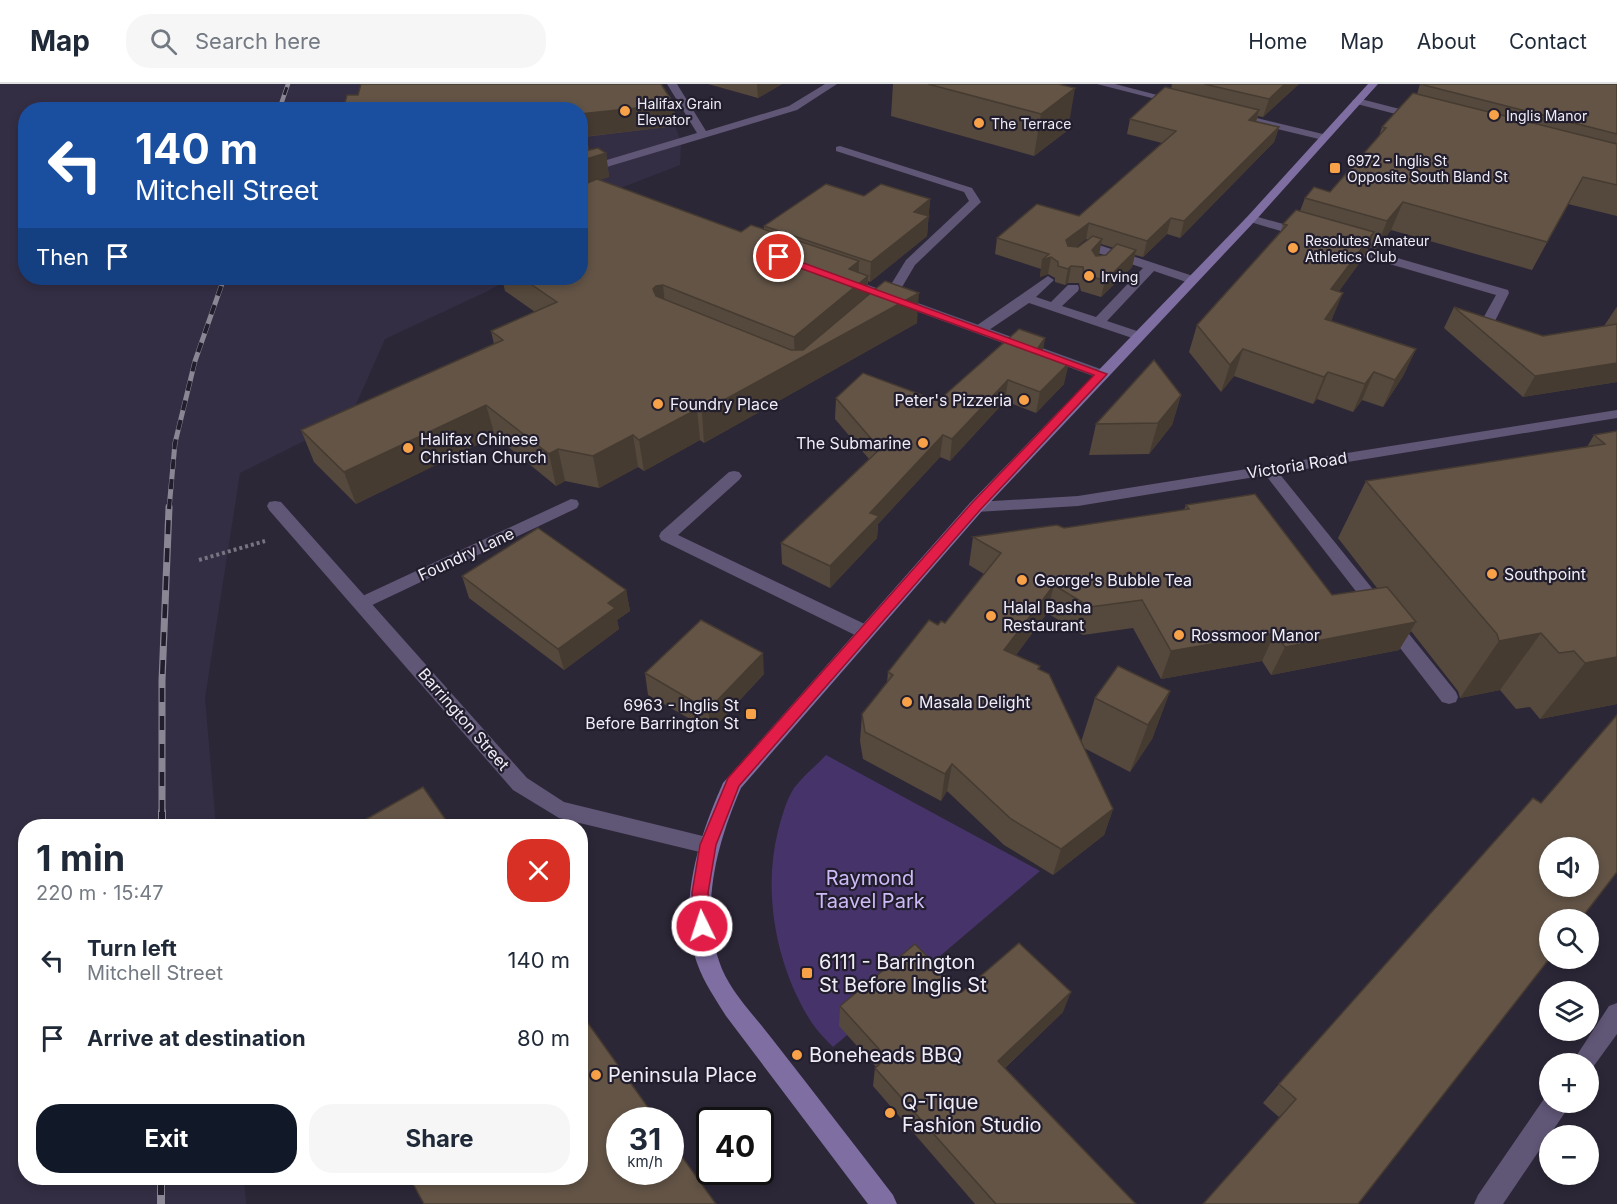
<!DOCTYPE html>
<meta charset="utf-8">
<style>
:root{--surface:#fff;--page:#f6f6f7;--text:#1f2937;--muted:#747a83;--line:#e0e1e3;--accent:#111827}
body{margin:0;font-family:Inter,sans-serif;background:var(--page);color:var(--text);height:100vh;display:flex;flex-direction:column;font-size:22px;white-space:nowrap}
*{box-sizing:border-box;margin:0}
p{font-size:20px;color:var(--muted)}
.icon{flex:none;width:33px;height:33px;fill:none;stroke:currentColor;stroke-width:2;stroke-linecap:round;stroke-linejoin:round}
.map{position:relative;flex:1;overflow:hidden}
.side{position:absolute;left:18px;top:735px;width:570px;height:366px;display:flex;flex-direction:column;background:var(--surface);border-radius:24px;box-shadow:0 3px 9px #0003}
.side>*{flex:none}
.top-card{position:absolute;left:18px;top:18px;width:570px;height:183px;border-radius:24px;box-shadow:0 3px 9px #0003;background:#1a4fa0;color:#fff;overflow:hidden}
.fabs{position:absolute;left:1539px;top:753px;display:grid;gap:12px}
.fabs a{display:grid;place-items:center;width:60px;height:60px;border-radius:50%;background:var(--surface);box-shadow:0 3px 9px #0003;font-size:30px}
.speed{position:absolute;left:606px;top:1023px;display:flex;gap:12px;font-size:30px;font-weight:700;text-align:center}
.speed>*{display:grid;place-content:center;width:78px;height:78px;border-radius:50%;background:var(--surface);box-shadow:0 3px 9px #0003;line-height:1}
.speed small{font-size:15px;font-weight:400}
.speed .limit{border:3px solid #111;border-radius:9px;background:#fff;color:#111}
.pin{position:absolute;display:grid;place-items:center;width:51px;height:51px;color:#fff;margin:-26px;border:3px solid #fff;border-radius:50%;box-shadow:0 2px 6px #0007}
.me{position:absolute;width:66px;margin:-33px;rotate:356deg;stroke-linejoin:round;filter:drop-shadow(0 0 4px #0008)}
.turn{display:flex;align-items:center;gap:21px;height:126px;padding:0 18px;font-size:27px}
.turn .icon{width:78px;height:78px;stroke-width:2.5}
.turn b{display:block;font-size:42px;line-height:51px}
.then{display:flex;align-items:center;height:57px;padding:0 18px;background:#0003;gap:12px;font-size:22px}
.round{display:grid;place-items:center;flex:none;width:63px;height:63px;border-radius:24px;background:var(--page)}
.headline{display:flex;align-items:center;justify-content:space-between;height:102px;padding:0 18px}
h1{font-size:36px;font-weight:700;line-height:45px}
.button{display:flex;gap:12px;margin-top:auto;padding:12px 18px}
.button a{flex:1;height:69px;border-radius:24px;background:var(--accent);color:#fff;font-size:24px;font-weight:700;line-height:69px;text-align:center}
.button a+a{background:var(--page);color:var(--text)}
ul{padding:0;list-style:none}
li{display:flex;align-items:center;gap:18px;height:78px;padding:0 18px}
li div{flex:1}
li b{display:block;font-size:22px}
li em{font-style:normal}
header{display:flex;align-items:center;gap:36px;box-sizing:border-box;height:84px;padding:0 30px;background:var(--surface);border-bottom:2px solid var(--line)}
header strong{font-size:28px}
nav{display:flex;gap:33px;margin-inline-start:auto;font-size:21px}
.search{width:420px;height:54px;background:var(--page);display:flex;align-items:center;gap:15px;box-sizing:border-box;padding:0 21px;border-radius:24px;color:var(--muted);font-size:22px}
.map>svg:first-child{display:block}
</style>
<header>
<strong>Map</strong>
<div class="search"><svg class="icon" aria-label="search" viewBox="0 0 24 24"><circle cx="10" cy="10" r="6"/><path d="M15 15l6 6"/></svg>Search here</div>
<nav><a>Home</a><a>Map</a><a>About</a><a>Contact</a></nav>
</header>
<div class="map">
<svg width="1617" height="1120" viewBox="0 0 1617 1120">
<rect width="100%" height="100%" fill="#2c2737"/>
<!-- built -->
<path fill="#342e44" d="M0 0H660L681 58 680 81 587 117 581 155 580 26H26V194H510L490 206 385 255 350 334 240 389 205 614 216 742H26V1094H244L246 1120H0Z"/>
<!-- green -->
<path fill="#463369" d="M826 671 1040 787 833 963C826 956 818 948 812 939 777 885 762 810 778 747 782 732 786 717 794 704 803 692 816 682 826 671Z"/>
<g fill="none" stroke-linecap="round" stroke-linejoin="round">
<!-- path -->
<path stroke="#787481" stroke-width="4" stroke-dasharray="3 3" stroke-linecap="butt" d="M199 476 265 457"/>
<!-- lane -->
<g fill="#605676" fill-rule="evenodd">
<path d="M667 0H677L706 47 789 22 825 0H837L797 26 580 91V84L697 49Z"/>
<path d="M840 62 972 104 981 118 915 181 895 215 890 216 884 212 906 176 969 117 964 108 836 67V63Z"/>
<path d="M1251 131 1308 147 1310 150 1304 154 1247 137 1245 135Z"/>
<path d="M1087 157 1196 193 1198 196 1192 200 1154 187 1107 237 1143 249 1145 252 1138 256 1029 219 986 248H976L974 245 976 242 1048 192 1054 196 1036 213 1051 218 1068 201H1078L1079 204 1078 207 1062 222 1096 233 1143 184 1089 166 1083 171H1075V165Z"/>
<path d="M1342 158 1508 206 1509 209 1493 241H1483L1481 238 1496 211 1338 165V159Z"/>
<path d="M1269 381 1274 383 1456 608 1458 613 1456 618 1449 620 1442 618 1264 389 1261 386 1264 383Z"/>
<path d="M734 387 739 388 742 392 739 396 678 451 871 543 874 548 871 553 865 555 859 553 661 456 659 452 661 448 729 388Z"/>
<path d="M571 415 577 416 579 420 577 424 368 523 362 525 356 523 353 519 356 515Z"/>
</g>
<!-- street -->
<g fill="#605676" fill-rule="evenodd">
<path d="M1097 0H1115L1184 18 1179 21Z"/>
<path d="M1357 14 1423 31 1424 33 1419 36 1353 19 1352 17Z"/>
<path d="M1232 28 1327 51 1328 53 1323 56 1228 33 1227 31Z"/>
<path d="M846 193 1106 287 1108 290 1101 294 1096 293 842 200 840 197 842 194Z"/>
<path d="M1617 326V334L1078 422 976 428 970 427 968 423 970 419 976 418 1078 412Z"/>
<path d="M275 417 281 418 527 694 564 718 715 755 718 761 715 767 708 770 559 734 513 706 269 426 267 422 269 418Z"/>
<path d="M1617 919V950L1588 990V980H1571L1609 922Z"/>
<path d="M1548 1009 1550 1018H1569L1566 1027 1503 1120H1474L1478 1111Z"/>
</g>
<!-- secondary -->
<path fill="#7e6ea1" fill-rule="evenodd" d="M1368 0H1378L1255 137 982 427 741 704C718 757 700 820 719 877 728 906 755 932 773 956 813 1007 853 1059 893 1111L897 1120H868L726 932C715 914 704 899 697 879 677 820 699 753 723 699L970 419 1247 133Z"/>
<defs>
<path id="rail-far3" d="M279 26 288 0"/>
<path id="rail-far2" d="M169 425 175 359 195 277 224 194"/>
<path id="rail-far1" d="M162 730V597L169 423"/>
<g id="rail">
<path d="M162 728V742"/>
<path d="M161 1094V1120"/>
</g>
</defs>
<!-- rail-far3 casing -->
<use href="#rail-far3" stroke="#8a8693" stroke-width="4.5"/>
<!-- rail-far2 casing -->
<use href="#rail-far2" stroke="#8a8693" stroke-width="5"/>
<!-- rail-far1 casing -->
<use href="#rail-far1" stroke="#8a8693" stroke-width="7"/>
<!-- rail casing -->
<use href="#rail" stroke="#8a8693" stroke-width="8"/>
<!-- rail-far3 -->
<use href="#rail-far3" stroke="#221e2d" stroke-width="3" stroke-dasharray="8" stroke-linecap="butt"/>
<!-- rail-far2 -->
<use href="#rail-far2" stroke="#221e2d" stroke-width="4" stroke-dasharray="10" stroke-linecap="butt"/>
<!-- rail-far1 -->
<use href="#rail-far1" stroke="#221e2d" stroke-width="4.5" stroke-dasharray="14" stroke-linecap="butt"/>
<!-- rail -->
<use href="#rail" stroke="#221e2d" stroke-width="6" stroke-dasharray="17" stroke-linecap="butt"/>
</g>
<!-- wall -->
<g fill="#55483c" fill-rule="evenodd">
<path d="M708 0H782L758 14Z"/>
<path d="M893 0H1058L1068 46 1034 72 891 32Z"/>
<path d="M1172 0H1299L1263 33 1258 32 1256 38 1279 43 1274 58 1180 154 1167 150 1143 173 1135 171 1132 183 1101 213 1081 207 1079 199H1068L1065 201 1055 198V194L1048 190 1040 193 1041 185 995 170 997 154 1079 132 1162 59 1127 50 1130 35 1171 5ZM1086 155 1088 156 1078 163H1076ZM1101 160 1114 164 1106 171 1098 172Z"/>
<path d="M1420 0H1617V132L1568 120 1532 186 1391 146 1376 165 1368 163 1363 174 1339 207 1332 235 1331 237 1416 265 1403 292 1383 323 1362 316 1353 328 1317 315 1313 320 1234 292 1221 308 1189 268 1197 241 1281 147 1283 140 1300 127 1305 114 1330 108 1379 52 1382 43 1417 10Z"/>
<path d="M358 11 676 42 584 53 587 55 589 66 606 69 609 93 598 96 741 148 764 145V142L864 112 930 115 927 152 870 198 868 197 867 212 917 239 704 359 700 356 644 387 638 383 599 404 565 397 556 402 495 352 356 420 314 378 301 346 494 260 491 247 535 228 505 207 502 194H580V102Z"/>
<path d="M1454 223 1543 252 1604 242 1616 224 1617 223V298L1523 313 1444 244Z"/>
<path d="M1045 254 1042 269 1064 300 1036 329 1005 317 950 377 940 373 878 440 877 454 830 504 782 480 781 459 869 375 835 335 836 314 938 317Z"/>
<path d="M1181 311 1172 341 1149 370 1089 371 1096 340Z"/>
<path d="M1617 347V620L1540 635 1530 623 1516 625 1500 606 1460 614 1458 607 1411 547 1399 566 1271 591 1262 577 1161 595 1133 544 1083 551 1047 529 1016 571 1040 582 1039 585 1081 658 1095 614 1170 607 1152 655 1130 688 1084 664 1113 725 1104 751 1053 791 1004 761 947 707 941 717 863 675 860 657 862 630 887 598 888 588 938 541 945 539 984 490 969 481 973 453 1064 444 1184 426 1186 421 1332 511 1377 504 1338 454 1366 397 1587 363 1594 351Z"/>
<path d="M462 492 626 506 630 527 617 536 619 545 564 586 469 514Z"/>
<path d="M645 589 764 590 711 647 648 611Z"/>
<path d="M1617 788 1279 1033 1263 1019 1279 1000Z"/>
<path d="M962 908 1063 928 1005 984 1136 1120H975L873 1002 875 984 876 983 839 942 840 922Z"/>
</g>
<!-- shaded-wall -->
<g fill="#453b31">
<path d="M757 0H782L758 14Z"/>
<path d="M1285 0H1299L1263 33 1269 15Z"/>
<path d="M1075 4 1068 46 1034 72 1041 30Z"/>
<path d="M674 20 676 42 580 53V30Z"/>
<path d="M1259 26 1255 41 1249 36Z"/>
<path d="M1279 43 1274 58 1180 154 1184 137Z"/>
<path d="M587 55 590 74 606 69 609 93 580 102V58Z"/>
<path d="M930 115 927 152 870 198 871 178 914 128Z"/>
<path d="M1403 118 1391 146 1376 165 1387 137Z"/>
<path d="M1171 134 1167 150 1143 173 1147 157Z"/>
<path d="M1089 139 1086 155 1063 173 1066 156Z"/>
<path d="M1374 148 1363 174 1321 232 1331 205Z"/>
<path d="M1102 155 1099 171 1089 183 1092 166Z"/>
<path d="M1136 166 1132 183 1101 213 1105 197Z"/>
<path d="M1051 173 1048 190 1040 193 1042 176Z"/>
<path d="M859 177 858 200 868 192 867 222 919 209 917 239 704 359 702 328 795 277 794 253 849 185Z"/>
<path d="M1071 182 1068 199 1065 201 1068 185Z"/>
<path d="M663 201 666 231 653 205 656 202Z"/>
<path d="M1343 209 1332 235 1314 262 1325 235Z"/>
<path d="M1045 254 1041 275 1036 267Z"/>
<path d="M1243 265 1234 292 1221 308 1230 281Z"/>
<path d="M1416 265 1403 292 1383 323 1395 296Z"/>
<path d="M1069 279 1064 300 1036 329 1040 308Z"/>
<path d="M1617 279V298L1523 313 1535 292Z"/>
<path d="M1328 288 1317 315 1313 320 1324 293Z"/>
<path d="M1374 288 1362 316 1353 328 1365 300Z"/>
<path d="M1008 296 1005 317 950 377 952 355Z"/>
<path d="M1181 311 1172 341 1149 370 1158 339Z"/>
<path d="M486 321 495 352 356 420 344 388Z"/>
<path d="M697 325 700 356 644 387 639 356Z"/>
<path d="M633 351 638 383 599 404 593 372Z"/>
<path d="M943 351 940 373 878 440 877 454 830 504V482L870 429Z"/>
<path d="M558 365 565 397 556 402 549 370Z"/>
<path d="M1054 501 1047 529 999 594 1004 566Z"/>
<path d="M626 506 630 527 617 536 619 545 564 586 558 565 608 519Z"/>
<path d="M1416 538 1399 566 1271 591 1285 563Z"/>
<path d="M1275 549 1262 577 1161 595 1171 567Z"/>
<path d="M1541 549 1500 606 1460 614 1499 557Z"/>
<path d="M763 569 764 590 711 647 708 626Z"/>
<path d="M1617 573V620L1540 635 1585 579Z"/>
<path d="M1170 607 1152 655 1130 688 1148 641Z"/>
<path d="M952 680 947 707 941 717 945 690Z"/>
<path d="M1113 725 1104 751 1053 791 1061 765Z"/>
<path d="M1071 908 1063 928 992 996 998 977Z"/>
</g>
<!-- building -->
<g fill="#635446" stroke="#453b31" stroke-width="1.5" fill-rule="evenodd">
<path d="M361 0H661L674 20 580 30V26H343L347 11H358Z"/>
<path d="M928 0H1058L1075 4 1041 30Z"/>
<path d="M1204 0H1285L1269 15Z"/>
<path d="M1420 0H1617V50Z"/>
<path d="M1165 3 1259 26 1249 36 1279 43 1184 137 1171 134 1147 157 1089 139 1066 156 1068 162 1078 163 1093 152 1102 155 1092 166 1096 172 1106 171 1117 160 1136 166 1105 197 1084 190 1083 183 1071 182 1068 185 1058 182V178L1051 173 1042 176 1049 170 997 154 1037 120 1079 132 1176 47 1130 35Z"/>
<path d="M1413 9 1617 60V101L1583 93 1547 158 1403 118 1387 137 1305 114 1314 103 1330 108 1386 44 1382 43Z"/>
<path d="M580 50 587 55 580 58Z"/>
<path d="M598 64 606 69 580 77V68Z"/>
<path d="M597 95 741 148 751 141 859 177 849 185 868 192 794 253 663 201 656 202 653 205 656 212 791 266H803L885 197 919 209 702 328 697 325 639 356 633 351 593 372 558 365 549 370 486 321 344 388 301 346 503 256 491 247 557 218 522 194H580V102Z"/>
<path d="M826 100 864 112 881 100 930 115 914 128 929 132 871 178 764 142Z"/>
<path d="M1296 126 1374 148 1331 205 1343 209 1325 235 1416 265 1395 296 1374 288 1365 300 1328 288 1324 293 1243 265 1230 281 1197 241 1287 141 1283 140Z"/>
<path d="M1454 223 1543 252 1617 240V279L1535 292Z"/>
<path d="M1019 245 1045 254 1036 267 1069 279 1040 308 1008 296 952 355 943 351 870 429 879 432 830 482 781 459 880 365 836 314 863 289 938 317Z"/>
<path d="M1154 276 1181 311 1158 339 1096 340Z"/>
<path d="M1617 347V573L1585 579 1574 567 1559 569 1541 549 1499 557 1497 550 1366 397 1605 360 1594 351Z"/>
<path d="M1255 410 1332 511 1387 503 1416 538 1285 563 1275 549 1171 567 1142 516 1090 523 1054 501 1004 566 1040 582 1038 585 1049 590 1113 725 1061 765 1011 735 952 680 945 690 865 648 862 630 893 591 888 588 929 536 938 541 941 537 945 539 1001 469 973 453 1057 441 1064 444 1189 425 1186 421Z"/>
<path d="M538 444 626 506 608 519 615 524 558 565 462 492Z"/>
<path d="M701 536 763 569 708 626 645 589Z"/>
<path d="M1118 582 1170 607 1148 641 1095 614Z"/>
<path d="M1617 631V788L1580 836H1550V874L1358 1120H1203L1296 1015 1279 1000 1533 714 1541 719ZM1550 764H1588V802H1550Z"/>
<path d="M423 703 450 742H354Z"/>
<path d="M1019 859 1071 908 998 977 1136 1120H996L875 984 887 974 840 922 915 860 962 908Z"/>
<path d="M580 928 657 1036H620V1088H670V1056L716 1120H424L410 1094H580Z"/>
</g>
<!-- route -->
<path fill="#e11d48" stroke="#92132f" stroke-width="1.5" d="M779 170 1107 290 980 426 739 702 716 761 708 809 710 842 708 848 702 850 696 848 694 842 692 809 700 761 728 694 971 420 1094 291 775 175V171Z"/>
<!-- markers -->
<g fill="#f7a149" stroke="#221e2d" stroke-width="2">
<circle cx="625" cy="27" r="6"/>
<circle cx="1494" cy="31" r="6"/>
<circle cx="979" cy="39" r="6"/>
<rect x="1329" y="78" width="12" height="12" rx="3"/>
<circle cx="1293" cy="164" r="6"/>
<circle cx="1089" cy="192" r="6"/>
<circle cx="1024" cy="316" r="6"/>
<circle cx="658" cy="320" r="6"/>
<circle cx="923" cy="359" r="6"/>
<circle cx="408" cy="364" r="6"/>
<circle cx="1492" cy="490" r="6"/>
<circle cx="1022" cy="496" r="6"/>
<circle cx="991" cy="532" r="6"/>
<circle cx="1179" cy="551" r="6"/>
<circle cx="907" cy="618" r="6"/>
<rect x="745" y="624" width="12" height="12" rx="3"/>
<rect x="801" y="883" width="12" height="12" rx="3"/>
<circle cx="797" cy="971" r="6"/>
<circle cx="596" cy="991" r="6"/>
<circle cx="890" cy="1029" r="6"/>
</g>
<g text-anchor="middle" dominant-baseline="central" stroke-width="4.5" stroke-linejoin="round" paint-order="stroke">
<!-- far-poi labels -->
<g font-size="14" fill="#f0edf7" stroke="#221e2d" text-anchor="start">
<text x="637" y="19">Halifax Grain<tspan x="637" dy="16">Elevator</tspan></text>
<text x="1506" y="31">Inglis Manor</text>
<text x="991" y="39">The Terrace</text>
<text x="1347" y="76">6972 - Inglis St<tspan x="1347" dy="16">Opposite South Bland St</tspan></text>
<text x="1305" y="156">Resolutes Amateur<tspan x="1305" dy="16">Athletics Club</tspan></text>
<text x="1101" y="192">Irving</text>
</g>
<!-- poi labels -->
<g font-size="16" fill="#f0edf7" stroke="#221e2d" text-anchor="start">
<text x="1012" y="316" text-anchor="end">Peter's Pizzeria</text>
<text x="670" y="320">Foundry Place</text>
<text x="420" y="355">Halifax Chinese<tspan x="420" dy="18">Christian Church</tspan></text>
<text x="911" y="359" text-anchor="end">The Submarine</text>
<text x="1504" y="490">Southpoint</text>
<text x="1034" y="496">George's Bubble Tea</text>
<text x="1003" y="523">Halal Basha<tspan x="1003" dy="18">Restaurant</tspan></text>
<text x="1191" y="551">Rossmoor Manor</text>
<text x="919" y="618">Masala Delight</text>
<text x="739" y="621" text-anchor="end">6963 - Inglis St<tspan x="739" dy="18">Before Barrington St</tspan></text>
</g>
<!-- street labels -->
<g font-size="16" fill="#f0edf7" stroke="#221e2d">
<text transform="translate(1297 381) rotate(-9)">Victoria Road</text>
<text transform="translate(466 470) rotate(-25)">Foundry Lane</text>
<text transform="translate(464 635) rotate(49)">Barrington Street</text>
</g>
<!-- near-park labels -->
<g font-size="20" fill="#cdbaf7" stroke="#221e2d">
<text x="870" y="794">Raymond<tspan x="870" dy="23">Taavel Park</tspan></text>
</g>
<!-- near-poi labels -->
<g font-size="20" fill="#f0edf7" stroke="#221e2d" text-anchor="start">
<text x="819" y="878">6111 - Barrington<tspan x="819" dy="23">St Before Inglis St</tspan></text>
<text x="809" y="971">Boneheads BBQ</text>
<text x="608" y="991">Peninsula Place</text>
<text x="902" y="1018">Q-Tique<tspan x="902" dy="23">Fashion Studio</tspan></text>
</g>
</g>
</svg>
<div class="fabs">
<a><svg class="icon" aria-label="sound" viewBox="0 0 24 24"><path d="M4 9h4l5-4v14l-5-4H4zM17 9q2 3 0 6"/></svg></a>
<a><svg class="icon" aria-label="search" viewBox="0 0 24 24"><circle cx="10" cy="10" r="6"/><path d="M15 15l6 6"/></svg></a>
<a><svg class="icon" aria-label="layers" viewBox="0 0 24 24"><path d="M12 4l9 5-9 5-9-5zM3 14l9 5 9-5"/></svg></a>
<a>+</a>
<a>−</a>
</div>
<div class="speed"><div>31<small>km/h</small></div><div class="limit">40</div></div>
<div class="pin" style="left:779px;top:173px;background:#d93025"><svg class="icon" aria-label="arrive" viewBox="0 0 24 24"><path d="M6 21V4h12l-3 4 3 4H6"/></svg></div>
<svg class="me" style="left:702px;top:842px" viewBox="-20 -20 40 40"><circle r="17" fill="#e11d48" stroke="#fff" stroke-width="3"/><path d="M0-11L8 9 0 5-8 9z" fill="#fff"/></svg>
<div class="top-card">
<div class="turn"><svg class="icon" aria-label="left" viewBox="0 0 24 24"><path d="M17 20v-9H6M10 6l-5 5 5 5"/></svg><div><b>140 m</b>Mitchell Street</div></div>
<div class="then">Then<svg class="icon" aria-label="arrive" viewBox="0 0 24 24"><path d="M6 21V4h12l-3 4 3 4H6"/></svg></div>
</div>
<section class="side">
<div class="headline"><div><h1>1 min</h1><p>220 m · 15:47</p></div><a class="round" style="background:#d93025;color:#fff"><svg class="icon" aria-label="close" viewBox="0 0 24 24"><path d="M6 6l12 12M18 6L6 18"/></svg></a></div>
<ul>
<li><svg class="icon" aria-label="left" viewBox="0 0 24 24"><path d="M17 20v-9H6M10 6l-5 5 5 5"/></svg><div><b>Turn left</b><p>Mitchell Street</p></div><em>140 m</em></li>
<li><svg class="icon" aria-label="arrive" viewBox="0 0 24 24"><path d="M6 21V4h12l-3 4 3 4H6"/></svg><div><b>Arrive at destination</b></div><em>80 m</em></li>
</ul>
<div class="button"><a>Exit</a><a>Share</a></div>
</section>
</div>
